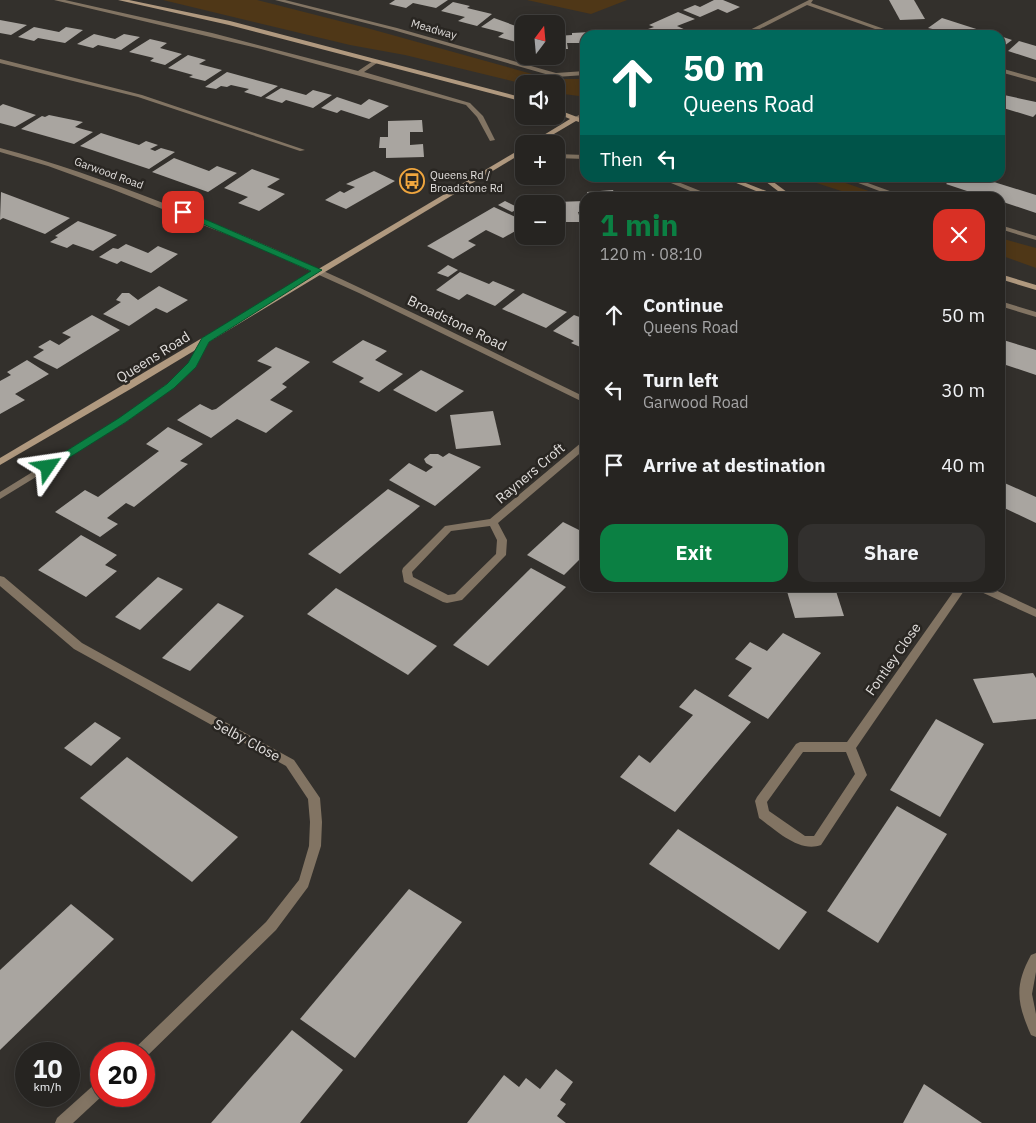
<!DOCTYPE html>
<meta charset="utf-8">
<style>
:root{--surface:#262421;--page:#32302e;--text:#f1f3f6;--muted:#a4a4a5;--line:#42413f;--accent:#0b8043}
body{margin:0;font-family:"IBM Plex Sans",sans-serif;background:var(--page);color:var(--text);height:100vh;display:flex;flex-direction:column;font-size:19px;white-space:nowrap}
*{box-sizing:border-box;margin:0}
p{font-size:16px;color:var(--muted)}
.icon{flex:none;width:28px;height:28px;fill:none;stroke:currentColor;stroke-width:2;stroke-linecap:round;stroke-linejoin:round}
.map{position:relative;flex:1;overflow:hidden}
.side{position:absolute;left:580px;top:192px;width:425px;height:400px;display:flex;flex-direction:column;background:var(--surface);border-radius:15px;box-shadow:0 2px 12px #0003,0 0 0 1px var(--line)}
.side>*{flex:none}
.top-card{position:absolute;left:580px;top:30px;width:425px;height:152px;border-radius:15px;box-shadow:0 2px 12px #0003,0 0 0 1px var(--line);background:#00695c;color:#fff;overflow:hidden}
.needle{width:32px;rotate:16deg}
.tools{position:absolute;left:515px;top:15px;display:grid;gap:10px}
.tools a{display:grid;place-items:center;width:50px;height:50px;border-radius:10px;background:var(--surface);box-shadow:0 2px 12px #0003,0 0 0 1px var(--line);font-size:25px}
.speed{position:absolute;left:15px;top:1042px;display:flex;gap:10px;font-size:25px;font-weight:700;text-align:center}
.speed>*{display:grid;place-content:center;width:65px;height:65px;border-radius:50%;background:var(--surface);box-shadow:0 2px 12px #0003,0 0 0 1px var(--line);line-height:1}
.speed small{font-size:12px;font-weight:400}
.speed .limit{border:8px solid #d22;background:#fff;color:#111}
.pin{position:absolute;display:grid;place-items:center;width:42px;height:42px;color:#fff;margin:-21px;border-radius:10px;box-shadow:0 2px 8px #0006}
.me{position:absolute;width:55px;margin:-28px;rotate:58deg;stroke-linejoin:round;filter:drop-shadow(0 0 4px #0008)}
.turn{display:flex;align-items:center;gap:18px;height:105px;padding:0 20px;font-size:22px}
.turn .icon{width:65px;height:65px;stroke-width:2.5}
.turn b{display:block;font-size:35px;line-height:42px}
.then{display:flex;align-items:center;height:48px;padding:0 20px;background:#0003;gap:10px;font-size:19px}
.round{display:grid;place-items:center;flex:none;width:52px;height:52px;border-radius:15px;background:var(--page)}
.overview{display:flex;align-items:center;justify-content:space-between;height:85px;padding:0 20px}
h1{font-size:30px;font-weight:800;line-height:38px;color:var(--accent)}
.button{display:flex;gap:10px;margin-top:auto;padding:10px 20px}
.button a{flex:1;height:58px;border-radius:15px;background:var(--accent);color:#fff;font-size:20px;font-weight:800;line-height:58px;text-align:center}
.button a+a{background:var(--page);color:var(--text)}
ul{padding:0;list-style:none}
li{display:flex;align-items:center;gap:15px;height:75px;padding:0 20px}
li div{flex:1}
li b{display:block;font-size:19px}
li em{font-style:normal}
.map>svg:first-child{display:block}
</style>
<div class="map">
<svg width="1036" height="1123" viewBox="0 0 1036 1123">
<rect width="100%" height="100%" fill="#33302c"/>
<!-- green -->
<g fill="#4f3717">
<path d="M163 0H257L367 28 550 79H584L585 95 579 96 556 93V84H524L405 55 350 45Z"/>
<path d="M527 0H627L591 14Z"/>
<path d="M801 178H831L886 197H860Z"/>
<path d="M1000 238 1036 248V268L1000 255Z"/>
</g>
<!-- building -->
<g fill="#a9a5a0">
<path d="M395 0H448L436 8 413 3 406 8 389 4Z"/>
<path d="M714 0H723L740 7 727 13 718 9 700 17 683 10 695 5 700 7Z"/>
<path d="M889 0H914L925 19 900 20Z"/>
<path d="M453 2 470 6 467 8 492 14 477 26 458 21 465 17 441 11Z"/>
<path d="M678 12 695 19 677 26 688 31 679 35H618V33H655L648 29 654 27 649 25Z"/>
<path d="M494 18 524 29V36L516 42 498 37 504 33 481 27Z"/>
<path d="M942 18 995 35H959L928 28Z"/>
<path d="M0 20 27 25 11 35 0 33Z"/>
<path d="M34 27 59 32 66 27 83 30 65 43 38 38 34 41 18 37Z"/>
<path d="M615 31 617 35H597L596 32Z"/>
<path d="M591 32 592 35H585V43H567L568 49H556V36L572 35V33Z"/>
<path d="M94 34 115 39 124 34 140 37 121 50 98 45 93 48 77 44Z"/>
<path d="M1000 36 1012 40 1000 49Z"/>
<path d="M150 39 167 43 160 48 182 54 165 65 150 61 154 58 129 52Z"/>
<path d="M1019 41 1036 46V60L1008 51Z"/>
<path d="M188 55 206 60 199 64 222 70 205 81 189 77 193 75 168 68Z"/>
<path d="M227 72 278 86 261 97 244 92 249 89 231 85 227 87 221 86 216 89 205 87Z"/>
<path d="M281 88 306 95 313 90 332 95 313 108 286 100 282 103 265 98Z"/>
<path d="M1004 95 1036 102V114L1033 117 1000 107V99Z"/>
<path d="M337 97 361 105 369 99 389 106 369 119 341 110 337 113 321 108Z"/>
<path d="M3 104 36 115 15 127 0 123V106Z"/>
<path d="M49 115 83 122 75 127 93 132 74 144 21 129 42 116 45 117Z"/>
<path d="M422 120 423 132H410V145L423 144 424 157 386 158V148H379L380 137H388V121Z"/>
<path d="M101 133 139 145 146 141 158 145 150 149 155 151 161 148 175 152 149 169 80 146Z"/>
<path d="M174 158 209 171 217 166 237 173 208 192 152 172Z"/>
<path d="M252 169 280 179 267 187 285 194 259 211 238 203 248 197 224 188Z"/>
<path d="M374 171 395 181 346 209 325 200 340 191 344 193 355 187 346 184Z"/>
<path d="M952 178H981L1036 195V213L1000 201V198H988L946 184Z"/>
<path d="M613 190 616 198H589L587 192Z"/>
<path d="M1 192 70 218 45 234 3 218 0 220Z"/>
<path d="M553 195 556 204H527L525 197Z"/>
<path d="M505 201 519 208 512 212 498 205Z"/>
<path d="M585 201V211L578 212 581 222H565L564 217 556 218V202Z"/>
<path d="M494 207 524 221V226L503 238 486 230 468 241 476 245 453 259 427 246Z"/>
<path d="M78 221 117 235 93 251 73 244 67 248 50 242 58 237 55 236Z"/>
<path d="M126 244 148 253 158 246 178 254 151 273 121 261 117 264 99 257 113 248 118 249Z"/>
<path d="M448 265 458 270 448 277 437 273Z"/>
<path d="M460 272 489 284 493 281 515 290 495 306 467 294 459 300 436 290Z"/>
<path d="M159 286 188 300 167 313 156 308 129 326 103 314 121 302 116 300 122 293H129L138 300Z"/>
<path d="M523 293 567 312 546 328 502 309Z"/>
<path d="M92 315 120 330 57 369 33 357 44 350 38 347 50 340 59 345 71 337 62 333Z"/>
<path d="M574 315 585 319V349L571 343 574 341 553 331Z"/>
<path d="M1000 339 1036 350V375L1000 363Z"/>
<path d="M363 340 387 351 375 360 403 374 379 392 359 382 364 378 332 362Z"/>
<path d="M276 347 310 362 282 384 287 387 270 400 293 411 266 433 237 419 211 438 177 420 200 404 212 410 216 409 272 367 257 361Z"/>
<path d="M27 360 49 374 15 394 25 400 0 414V381L11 375 7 372Z"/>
<path d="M421 370 464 391 436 412 393 390Z"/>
<path d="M493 411 501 445 456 449 450 415Z"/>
<path d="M168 427 203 444 180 461 188 464 134 507 126 503 107 518 118 524 100 537 55 512 85 490 98 497 159 451 146 444Z"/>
<path d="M449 453 481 467 435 506 389 480 409 463 426 472 433 467 426 463 424 459 430 454H438L443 457Z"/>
<path d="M1000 481 1036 497V523L1000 506Z"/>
<path d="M388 489 420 506 340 574 308 554Z"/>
<path d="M563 522 585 533V554L564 575 527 555Z"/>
<path d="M81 535 117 555 105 565 117 571 86 597 38 570Z"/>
<path d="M531 568 566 587 488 666 453 645Z"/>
<path d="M158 577 183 589 140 630 115 617Z"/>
<path d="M336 588 437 646 408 675 307 614Z"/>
<path d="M786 588H835L844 616 795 618Z"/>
<path d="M218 603 244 616 190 671 162 658Z"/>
<path d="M783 633 821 653 768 719 728 696 752 668 735 659 750 642 767 651Z"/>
<path d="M1033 673 1036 678V719L993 723 973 679Z"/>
<path d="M695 689 751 722 675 812 620 777 639 755 650 763 693 715 679 707Z"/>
<path d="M936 719 984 744 940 817 890 790Z"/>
<path d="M95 722 121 738 91 766 64 748Z"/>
<path d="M127 757 238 837 192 882 80 798Z"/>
<path d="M897 806 947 834 878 943 827 911Z"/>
<path d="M678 829 807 912 779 950 649 864Z"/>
<path d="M409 889 462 922 355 1058 300 1019Z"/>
<path d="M71 904 114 939 0 1050V970Z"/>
<path d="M292 1030 343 1070 300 1123H211Z"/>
<path d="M556 1069 573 1082 560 1100 566 1104 557 1116 566 1123H467L504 1075 519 1087 526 1078 540 1089Z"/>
<path d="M924 1084 982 1123H903Z"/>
</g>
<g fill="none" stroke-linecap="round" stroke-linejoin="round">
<!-- lane -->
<g fill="#827463" fill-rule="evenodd">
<path d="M0 59 142 95 305 150 300 151 138 97 0 63Z"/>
<path d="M203 338H206L210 340 195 367 173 388 126 422 0 499V492L120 418 167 384 189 364Z"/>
</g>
<!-- street -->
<g fill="#827463" fill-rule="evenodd">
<path d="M54 0H65L212 33 358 71 373 61H377V63L364 72 470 103 483 116 495 140 490 141 477 117 466 105 261 49Z"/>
<path d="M275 0H285L397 28 556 73 585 71V75L556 77 393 30Z"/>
<path d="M809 0H813L811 3 901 35H892L807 5 748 35H740Z"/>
<path d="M1000 68 1036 78V82L1000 72Z"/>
<path d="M585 112V116L576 120 573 118Z"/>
<path d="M0 148C54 162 106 181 158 201 304 257 444 328 585 397V403L359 293 246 242 114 190 48 166 0 152Z"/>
<path d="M556 154 585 155V159L556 158Z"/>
<path d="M659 178H668L718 198H707Z"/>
<path d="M845 178H854L909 198H898Z"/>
<path d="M1000 225 1036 236V240L1000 229Z"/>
<path d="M1000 301 1036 312V317L1000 306Z"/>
<path d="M585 441V449L498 523 507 540 506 555 462 600 447 603 443 602 404 582 402 571 403 568 445 526 490 519 582 442ZM490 526 497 540 496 554 455 594 448 595 413 577 412 572 451 531Z"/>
<path d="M0 576 4 577 82 643 294 760 320 798 322 822 321 846 308 887 276 930 144 1059V1054H132L134 1049 266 922 299 880 309 846 310 822 308 799 286 766 74 649 0 586Z"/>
<path d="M956 588H966L856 748 867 775 821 845C799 853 776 830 759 818L755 801 757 797 796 744 800 742H847ZM803 752H846L855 774 814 836H805L769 811 767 802Z"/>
<path d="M978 588H991L1036 609V617L979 591Z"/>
<path d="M1036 953V972L1032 994 1036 1014V1037L1031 1035C1017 1003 1014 986 1031 955Z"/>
<path d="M101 1081 102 1096 73 1123H55L57 1118 96 1083Z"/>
</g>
<!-- secondary -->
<g fill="#b0997f" fill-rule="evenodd">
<path d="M118 0H129L230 21 524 98V102L229 25Z"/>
<path d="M556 109 585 120V124L576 121 537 144H529L570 119 556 113Z"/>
<path d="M524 147V152L134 387 0 465V458Z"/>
<path d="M724 178H733L784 198H773Z"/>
<path d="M761 178H768L795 198H787Z"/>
<path d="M1000 274 1036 285V290L1000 279Z"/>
</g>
</g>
<!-- route -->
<path fill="#0b8043" stroke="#07532c" d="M180 211H186L322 270 209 342 196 367 174 388 126 422 51 469H44L42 467 44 465 119 418 167 384 188 363 202 338 311 271 180 214Z"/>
<!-- icons -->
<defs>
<symbol id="bus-ring" viewBox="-11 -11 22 22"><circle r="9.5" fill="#292622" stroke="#f0a63e" stroke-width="1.5"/><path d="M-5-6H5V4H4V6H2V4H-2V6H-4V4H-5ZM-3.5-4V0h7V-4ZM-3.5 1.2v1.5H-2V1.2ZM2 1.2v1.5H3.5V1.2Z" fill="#f0a63e"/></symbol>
</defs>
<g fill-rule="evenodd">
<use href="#bus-ring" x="398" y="167" width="28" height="28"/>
</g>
<g text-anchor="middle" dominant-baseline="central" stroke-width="5" stroke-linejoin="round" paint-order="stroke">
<!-- far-street labels -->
<g font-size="11" fill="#e1dedc" stroke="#292622">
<text transform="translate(434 29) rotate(16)">Meadway</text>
<text transform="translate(109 173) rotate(20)">Garwood Road</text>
</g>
<!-- far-poi labels -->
<g font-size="11" fill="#e1dedc" stroke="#292622" text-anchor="start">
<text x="430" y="175">Queens Rd /<tspan x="430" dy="13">Broadstone Rd</tspan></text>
</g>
<!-- street labels -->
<g font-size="14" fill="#e1dedc" stroke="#292622">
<text transform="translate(457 323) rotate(26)">Broadstone Road</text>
<text transform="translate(153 357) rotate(-32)">Queens Road</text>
<text transform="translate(530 473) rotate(-40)">Rayners Croft</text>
<text transform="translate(893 659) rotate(-55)">Fontley Close</text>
<text transform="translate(247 740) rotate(28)">Selby Close</text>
</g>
</g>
</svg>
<div class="tools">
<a><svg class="needle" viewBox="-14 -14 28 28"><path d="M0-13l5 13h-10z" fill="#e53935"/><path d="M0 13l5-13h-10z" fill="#a4a4a5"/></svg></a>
<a><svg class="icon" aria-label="sound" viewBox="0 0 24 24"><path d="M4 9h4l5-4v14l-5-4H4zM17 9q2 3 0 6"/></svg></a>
<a>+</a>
<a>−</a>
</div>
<div class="speed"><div>10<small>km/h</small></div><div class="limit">20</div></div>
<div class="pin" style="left:183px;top:212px;background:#d93025"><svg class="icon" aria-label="arrive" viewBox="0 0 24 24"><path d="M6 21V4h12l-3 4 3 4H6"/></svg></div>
<svg class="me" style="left:48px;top:467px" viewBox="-20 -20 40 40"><path d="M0-17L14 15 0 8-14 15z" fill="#0b8043" stroke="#fff" stroke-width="4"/></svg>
<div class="top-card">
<div class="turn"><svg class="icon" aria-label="ahead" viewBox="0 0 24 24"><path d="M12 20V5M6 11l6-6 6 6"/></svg><div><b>50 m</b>Queens Road</div></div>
<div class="then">Then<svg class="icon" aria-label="left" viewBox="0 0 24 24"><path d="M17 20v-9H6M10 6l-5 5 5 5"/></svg></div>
</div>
<section class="side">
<div class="overview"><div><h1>1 min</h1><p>120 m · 08:10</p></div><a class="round" style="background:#d93025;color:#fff"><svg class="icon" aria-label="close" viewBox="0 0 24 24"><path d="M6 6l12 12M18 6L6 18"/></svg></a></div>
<ul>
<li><svg class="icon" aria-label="ahead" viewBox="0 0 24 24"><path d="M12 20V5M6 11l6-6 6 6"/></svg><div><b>Continue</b><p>Queens Road</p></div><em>50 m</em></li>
<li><svg class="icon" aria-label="left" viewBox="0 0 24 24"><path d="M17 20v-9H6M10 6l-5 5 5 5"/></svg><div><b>Turn left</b><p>Garwood Road</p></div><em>30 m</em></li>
<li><svg class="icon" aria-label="arrive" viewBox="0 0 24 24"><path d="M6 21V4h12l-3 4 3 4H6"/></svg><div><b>Arrive at destination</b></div><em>40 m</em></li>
</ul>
<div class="button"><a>Exit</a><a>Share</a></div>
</section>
</div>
